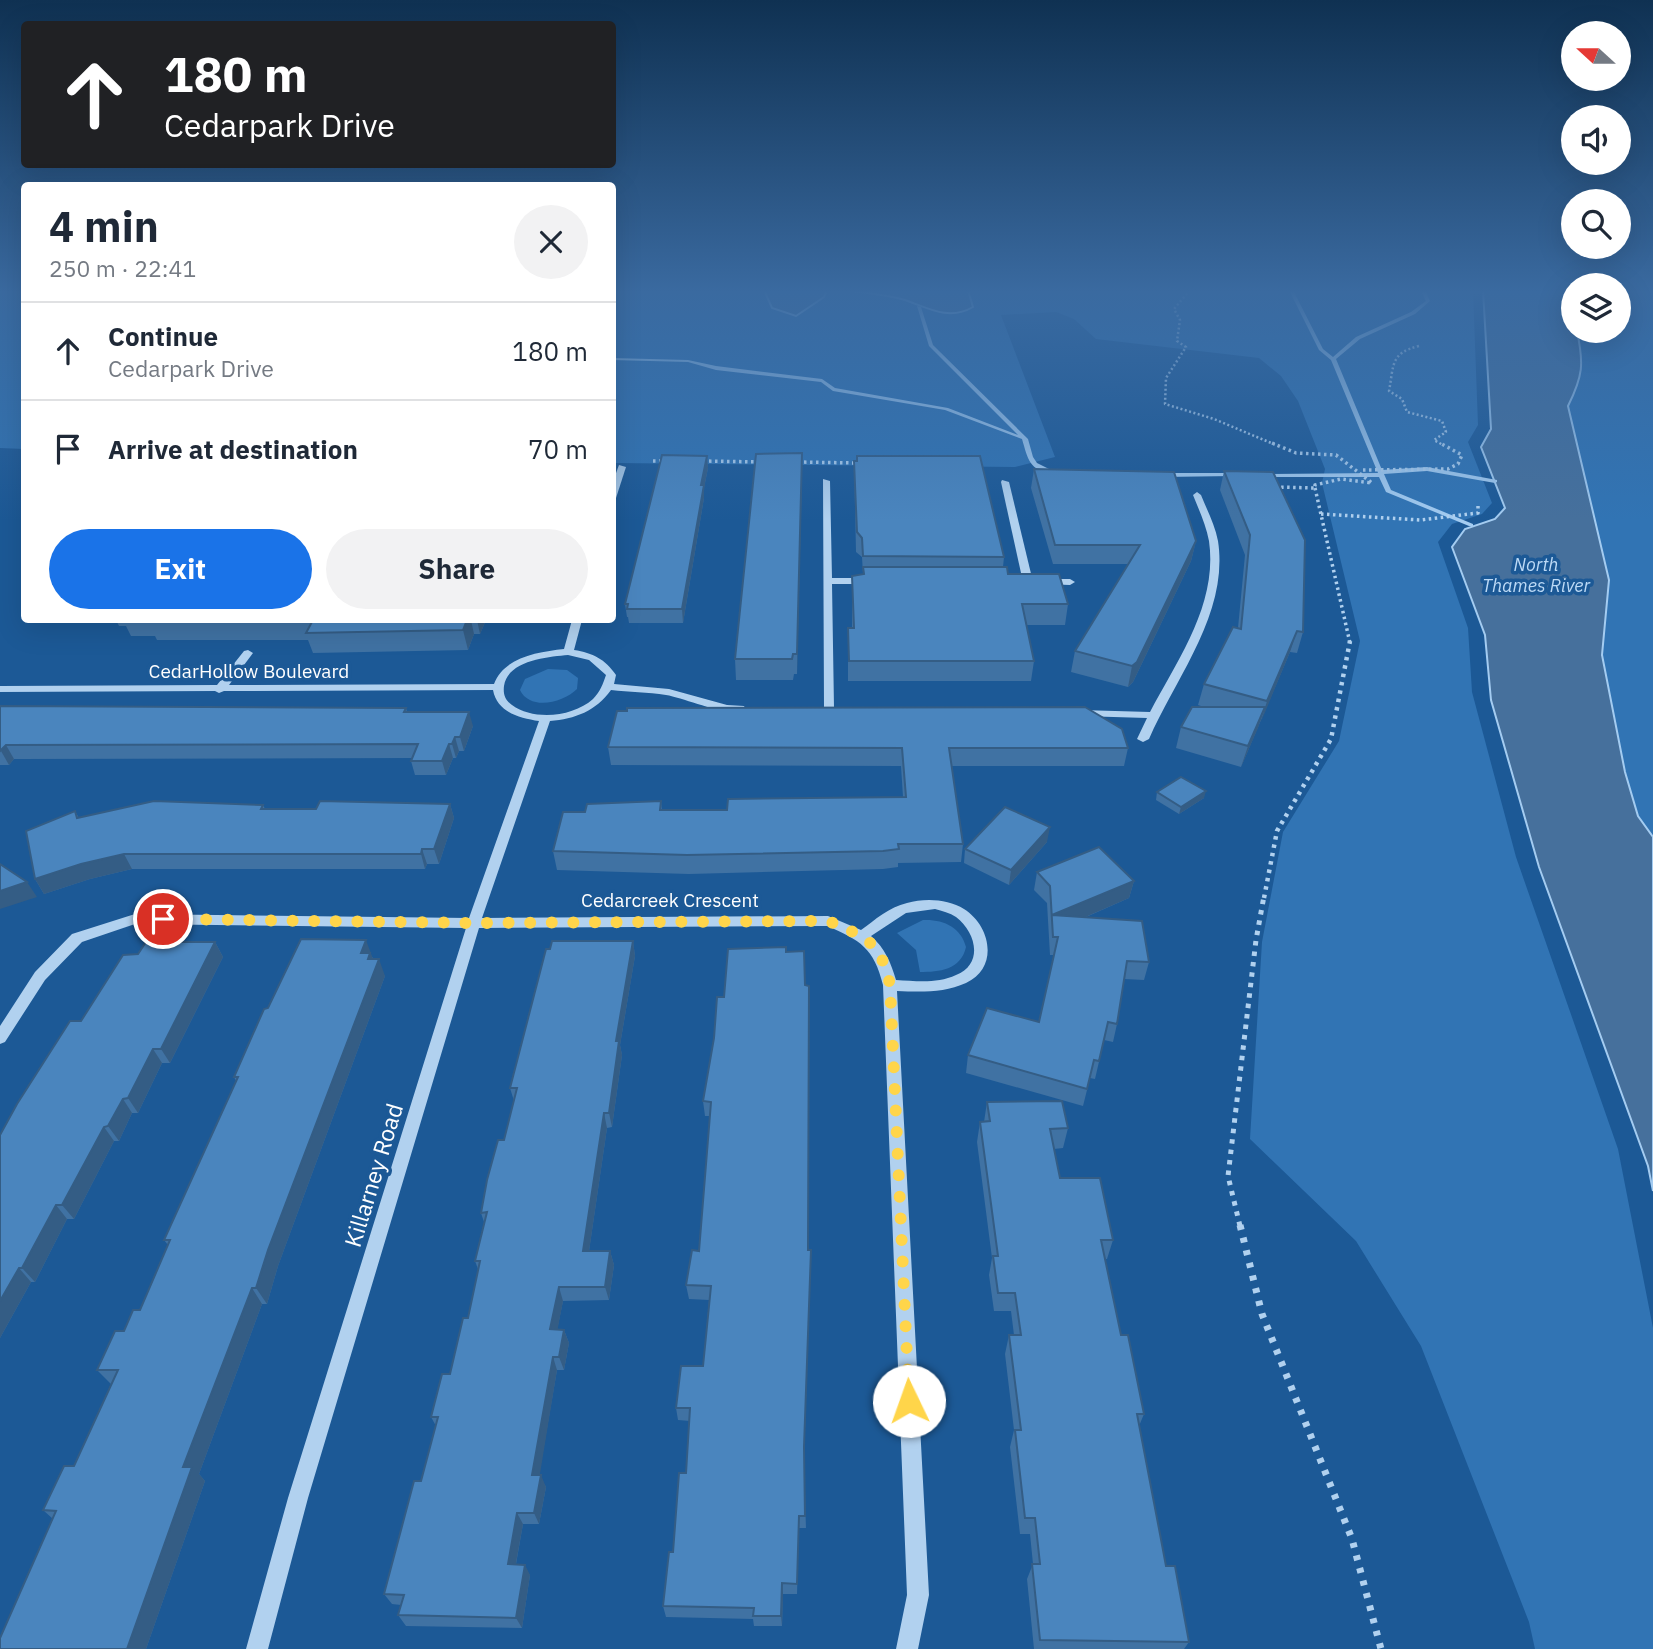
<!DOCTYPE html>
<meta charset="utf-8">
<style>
:root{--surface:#fff;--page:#f2f2f3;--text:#1f2937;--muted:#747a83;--line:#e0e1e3;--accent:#1a73e8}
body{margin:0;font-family:"IBM Plex Sans",sans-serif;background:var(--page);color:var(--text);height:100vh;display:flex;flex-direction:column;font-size:26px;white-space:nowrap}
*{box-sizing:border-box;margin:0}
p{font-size:23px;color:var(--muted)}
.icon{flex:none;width:38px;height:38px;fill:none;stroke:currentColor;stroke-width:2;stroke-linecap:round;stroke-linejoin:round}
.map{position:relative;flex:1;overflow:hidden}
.details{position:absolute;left:21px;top:182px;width:595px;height:441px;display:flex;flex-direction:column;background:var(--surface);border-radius:7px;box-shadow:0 7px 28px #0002}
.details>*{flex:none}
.banner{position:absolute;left:21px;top:21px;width:595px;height:147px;border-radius:7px;box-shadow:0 7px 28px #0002;background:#202124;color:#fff;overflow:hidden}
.needle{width:46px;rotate:291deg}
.controls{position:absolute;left:1561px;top:21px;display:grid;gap:14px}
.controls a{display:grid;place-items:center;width:70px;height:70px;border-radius:50%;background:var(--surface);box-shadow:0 7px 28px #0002;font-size:35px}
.pin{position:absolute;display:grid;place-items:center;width:60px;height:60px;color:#fff;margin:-30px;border:4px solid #fff;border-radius:50%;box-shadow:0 2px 7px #0007}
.me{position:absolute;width:77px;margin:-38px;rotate:357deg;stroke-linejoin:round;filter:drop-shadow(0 0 5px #0008)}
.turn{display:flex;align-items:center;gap:24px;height:147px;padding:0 28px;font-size:32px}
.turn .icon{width:91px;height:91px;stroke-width:2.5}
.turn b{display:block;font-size:49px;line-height:60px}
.round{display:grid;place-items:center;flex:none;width:74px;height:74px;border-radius:37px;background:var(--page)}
.summary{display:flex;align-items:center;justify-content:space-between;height:119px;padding:0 28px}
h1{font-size:42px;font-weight:800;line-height:52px}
.primary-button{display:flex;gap:14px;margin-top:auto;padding:14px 28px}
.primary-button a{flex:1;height:80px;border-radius:42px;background:var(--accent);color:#fff;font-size:28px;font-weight:800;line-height:80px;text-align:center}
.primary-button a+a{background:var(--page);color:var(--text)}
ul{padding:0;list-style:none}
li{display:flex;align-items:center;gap:21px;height:98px;padding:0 28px;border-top:2px solid var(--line)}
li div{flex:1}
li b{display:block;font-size:26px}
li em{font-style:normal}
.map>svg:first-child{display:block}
</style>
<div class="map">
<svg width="1653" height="1649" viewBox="0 0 1653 1649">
<rect width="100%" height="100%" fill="#1c5996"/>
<!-- green -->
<g fill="#3174b4">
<path d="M0 290H24V449L0 448Z"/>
<path d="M613 290H1473L1478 425 1468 442 1492 503 1482 514 1452 524 1438 542 1468 628 1472 692 1516 857 1618 1149 1653 1328V1649H1535L1529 1622 1421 1346 1356 1241 1250 1139 1262 942 1283 832 1339 741 1360 641 1322 483 1325 469 1298 401 1281 376 1259 358 1096 339 1074 319 1056 312 1001 315 1055 457 1015 467 613 463Z"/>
<path d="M1560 290H1573V331H1619V290H1653V850L1624 807 1560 403Z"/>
<path d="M548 669 567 670 578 678 577 689C563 703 530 711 520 690L525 679Z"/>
<path d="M923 920C943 919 961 927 966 947 961 970 939 972 920 972L916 950 897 933Z"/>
</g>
<!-- water -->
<g fill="#46709c" stroke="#a4ccf1" stroke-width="2">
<path d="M764 290H827L824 297 796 316 772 308Z"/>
<path d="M845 290H968L973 307C949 321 928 308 905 300 886 294 864 293 845 290Z"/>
<path d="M1483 290H1566L1573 331H1577C1584 364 1583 376 1568 406L1609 580 1602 655 1625 772 1638 816 1653 837V1191L1648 1166 1539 867 1491 700 1485 635 1452 547 1465 529 1495 519 1505 508 1481 447 1491 429Z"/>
</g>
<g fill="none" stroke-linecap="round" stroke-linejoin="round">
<!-- stream -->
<g fill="#a4ccf1" fill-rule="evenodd">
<path d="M1289 290H1293L1323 349 1333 357 1356 337 1411 312 1426 301 1422 293 1426 292 1430 301 1415 314 1360 339 1336 359 1382 470 1427 467 1497 480V482L1495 483 1427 471 1384 474 1391 490 1473 524V526H1469L1386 492 1379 477H1262L1261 476 1264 474 1378 473 1331 360 1319 350Z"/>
<path d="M917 306 921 307 933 345 1028 439 1033 457 1037 463 1053 471V473C1029 471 1028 459 1022 439L945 410 833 391 821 382 716 370 688 362 612 360V358L688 360 716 366 822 379 835 388 948 408 1018 435 929 346Z"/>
<path d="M1232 473 1235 475 1234 476 1162 477 1159 475 1162 473Z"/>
</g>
<!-- path-far4 -->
<g stroke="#b1d1ef" stroke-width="2.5" stroke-dasharray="2 2.5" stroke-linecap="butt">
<path d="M1190 290 1174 309 1180 320 1177 341 1186 347 1166 378 1165 404 1214 419 1276 445"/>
<path d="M1419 346C1390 353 1394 365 1389 391L1402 399 1407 412 1442 421 1446 432 1434 440 1443 445"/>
</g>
<!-- path-far3 -->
<g stroke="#b1d1ef" stroke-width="3.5" stroke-dasharray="2.5 3.5" stroke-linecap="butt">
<path d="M1272 443 1296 453 1336 455 1372 483 1341 479 1315 485V488L1275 487"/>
<path d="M653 461H666"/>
<path d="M703 461 761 462"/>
<path d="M798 462 859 463"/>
<path d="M1363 470 1448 469 1458 464 1462 455 1440 443"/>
<path d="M1315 488 1350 643"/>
<path d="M1321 514 1420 520 1478 513V506"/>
</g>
<!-- path-far2 -->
<path stroke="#b1d1ef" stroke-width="4.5" stroke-dasharray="3.5 5" stroke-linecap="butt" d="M1264 898 1277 831 1331 739 1350 641"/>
<!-- path-far1 -->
<path stroke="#b1d1ef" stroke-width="5" stroke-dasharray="4.5 6" stroke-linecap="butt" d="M1240 1226 1228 1176 1256 940 1264 896"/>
<!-- path -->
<path stroke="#b1d1ef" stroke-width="7" stroke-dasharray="5 8" stroke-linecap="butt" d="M1240 1225 1262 1314 1352 1539 1381 1649"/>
<!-- minor -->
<g fill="#b1d1ef" fill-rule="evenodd">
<path d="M619 465 626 467 616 498 612 500V484Z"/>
<path d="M823 479 830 481 832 578H866L871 581 866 584H832L834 708 829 711 824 708Z"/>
<path d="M1002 480 1009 482 1033 582 1031 584 1028 585 1023 582 1001 482Z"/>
<path d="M1197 492 1201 495C1207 510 1215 525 1218 541 1229 613 1176 677 1149 739L1143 742 1137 739 1147 718 1080 716 1075 713 1080 710 1150 712C1178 659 1218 604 1209 541 1206 525 1199 510 1193 495Z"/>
<path d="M1045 579H1070L1075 582 1070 585 1042 584 1040 582Z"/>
<path d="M572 620H582L574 650C593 653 605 659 616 675L614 684 669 689 727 705 744 706 745 708C729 719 686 698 666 695 648 692 629 692 611 690 596 711 575 719 550 721L482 918 828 916 861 930C875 920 889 907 907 903 925 898 948 899 964 909 991 926 999 968 966 983 944 993 921 992 897 991L929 1595 918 1649H896L907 1595 883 985C874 948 860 940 827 926L479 928 308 1498 268 1649H246L288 1498 466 928 135 924 82 942 45 980 5 1042 0 1044V1026L35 972 72 934 135 914 469 918 539 721C519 718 497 712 493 690L224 691 219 693 215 691 0 692V686L217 685 244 651 248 650 253 653 229 685 494 684C504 657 538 652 564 649ZM568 655 589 660 606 675C603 684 600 692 593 699 573 717 534 721 512 705 505 700 503 694 504 686 508 660 548 657 568 655ZM935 909C942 911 950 913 956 917 976 932 984 964 956 975 937 984 916 981 896 980 891 963 885 948 871 936L906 913Z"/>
</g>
</g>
<!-- wall -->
<g fill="#4072a3">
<path d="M707 456 708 468 704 488V498L683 623H629L628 617H627L625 604Z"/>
<path d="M854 461 1004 557 1003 567 1008 574 1068 604 1065 625H1026L1034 661 1031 681H848V628H852V576L863 574 862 557 856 552Z"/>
<path d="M1034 469 1196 541 1191 561 1133 682 1128 687 1071 672 1075 651 1128 564H1053L1031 488Z"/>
<path d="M1224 471 1303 632 1297 653 1290 652 1241 767 1176 748 1181 727 1204 707 1198 705 1204 684 1238 628 1245 555 1220 490Z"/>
<path d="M802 472 797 674H794L793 680H736L735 659Z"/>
<path d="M116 620H486L480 634H474L468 650 313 653 308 640H157L155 636H131L126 626H119Z"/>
<path d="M0 706 406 708 407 712 473 726 464 751H459L456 758H453L446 775H415L411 761 412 758 14 759 9 765H0Z"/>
<path d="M608 747 1128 748 1124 766H952L963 844 961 862 898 863V867L883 869 689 874 557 870 553 851 585 812 661 801 662 810H727L903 797 901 766 611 765Z"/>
<path d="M1157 792 1204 798 1179 814 1156 800Z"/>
<path d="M450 804 454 818 439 864H427L425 869H132L90 879 44 894 35 879 75 811 79 818 263 805 265 809H316Z"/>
<path d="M1047 842 1009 885 964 863 965 849Z"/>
<path d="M1037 872 1134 881 1129 898 1086 917 1149 962 1144 980 1124 979 1117 1024 1113 1042 1104 1040 1095 1079 1090 1078 1083 1106 966 1073 968 1055 1039 1022 1054 955H1050L1047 903 1034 890Z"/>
<path d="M633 941 635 956 620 1045 622 1055 612 1127 607 1128 589 1251H610L614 1265 609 1300 563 1301 557 1330H564L569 1343 564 1370H557L539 1475 546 1487 539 1524H523L516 1564 530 1575 522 1628 406 1626 398 1615 401 1605 392 1604 384 1594 421 1481 436 1426 431 1417 450 1374 468 1318 478 1269 475 1261 484 1222 481 1213 504 1140 514 1101 510 1088Z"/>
<path d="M215 942 223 957 170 1063H162L138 1113H132L119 1141H114L74 1219H67L35 1282H31L0 1338V1135L81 1021 138 954Z"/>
<path d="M373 957 372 959 385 976 278 1266 267 1304H262L199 1474 205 1481 146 1649H0L53 1519 43 1510 74 1466 111 1384 97 1370 140 1310 168 1245 164 1240 236 1081 234 1077 268 1008Z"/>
<path d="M714 1038 809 1250H811L804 1460 806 1528H799L797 1594H783L782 1626H754L753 1619 666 1617 663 1606 686 1473 690 1421 678 1420 676 1408 703 1366 709 1300 689 1299 686 1285 699 1251 710 1116H705L703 1101Z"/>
<path d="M987 1102 1068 1128 1063 1148 1054 1149 1060 1178 1113 1240 1107 1259H1105L1121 1335 1144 1414 1139 1426 1166 1566 1189 1642 1184 1649H1034L1027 1579 1033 1564 1030 1534H1020L1010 1447 1014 1430 1005 1354 1009 1335H1014L1011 1311H994L989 1275 992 1258 977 1142 980 1122H984Z"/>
</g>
<!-- shaded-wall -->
<g fill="#345d85">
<path d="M802 453V472L797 674V654Z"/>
<path d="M707 456 708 468 704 488V498L683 623 682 609 701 485Z"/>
<path d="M1196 541 1191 561 1133 682 1128 687 1132 666Z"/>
<path d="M467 620H471L474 634 468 650 463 630Z"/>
<path d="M477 620H486L480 634Z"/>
<path d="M1297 631 1290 652 1261 722 1267 701Z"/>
<path d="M1265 707 1258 728 1241 767 1248 746Z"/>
<path d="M469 712 473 726 464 751 460 737Z"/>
<path d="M455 737 459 751 456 758 452 744Z"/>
<path d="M449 744 453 758 446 775 442 761Z"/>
<path d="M6 745 14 759 9 765 1 751Z"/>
<path d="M1206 791 1204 798 1179 814 1181 807Z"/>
<path d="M450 804 454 818 439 864 434 849Z"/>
<path d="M1050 827 1047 842 1009 885 1011 870Z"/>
<path d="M422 849 427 864 425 869 421 854Z"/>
<path d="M124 854 132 869 90 879 44 894 35 879 81 864Z"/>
<path d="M1134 881 1129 898 1053 931 1052 915Z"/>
<path d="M27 882 37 897 0 909V891Z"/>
<path d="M366 940 376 967 379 959 385 976 278 1266 267 1304 256 1288 361 953Z"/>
<path d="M633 941 635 956 620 1045 622 1055 612 1127 609 1113 616 1041Z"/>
<path d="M215 942 223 957 170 1063 161 1049Z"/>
<path d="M153 1049 162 1063 138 1113 128 1098Z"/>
<path d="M123 1099 132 1113 119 1141 108 1126Z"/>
<path d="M604 1113 607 1128 587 1265 583 1251Z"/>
<path d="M104 1127 114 1141 74 1219 62 1205Z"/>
<path d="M56 1205 67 1219 35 1282 22 1268Z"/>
<path d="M811 1250 804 1460 806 1528 804 1447Z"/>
<path d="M610 1251 614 1265 609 1300 605 1287Z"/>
<path d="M19 1268 31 1282 0 1338V1301Z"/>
<path d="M559 1287 563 1301 555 1343 550 1329Z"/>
<path d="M252 1288 262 1304 199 1474 205 1481 146 1649H127L183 1467Z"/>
<path d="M564 1330 569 1343 564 1370 559 1357Z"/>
<path d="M553 1357 557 1370 538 1486 532 1475Z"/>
<path d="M541 1475 546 1487 539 1524 534 1513Z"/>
<path d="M517 1513 523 1524 514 1574 508 1564Z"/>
<path d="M525 1565 530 1575 522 1628 516 1618Z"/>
<path d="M782 1583 783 1594 782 1626 781 1616Z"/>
</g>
<!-- building -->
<g fill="#4a85be" stroke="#345d85" stroke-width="2">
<path d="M802 453 797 654H793L792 659H735L756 454Z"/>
<path d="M662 455 707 456 701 485H704L682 609H627L628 604H625Z"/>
<path d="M857 456H980L1004 557 863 556 862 538 857 532 854 461H857Z"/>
<path d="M1034 469 1174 472 1196 541 1137 662 1132 666 1075 651 1140 545H1055Z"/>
<path d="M1224 471 1273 472 1305 540 1303 632 1297 631 1267 701 1204 684 1233 627 1241 629 1250 535Z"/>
<path d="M863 567H1007L1008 574H1059L1068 604H1022L1034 661H849L848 628H854L852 576 864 574Z"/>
<path d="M148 620H467L463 630 306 633 313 620Z"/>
<path d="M0 706 406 708 404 712H469L460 737H455L452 744H449L442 761H411L418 744 6 745 0 751Z"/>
<path d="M1085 707 1122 729 1128 748H949L963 844H898L899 849 883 851 687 855 553 851 563 812H585L587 804 661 801 660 810H727L728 799 906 797 902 748 608 747 617 711H627V708Z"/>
<path d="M1192 707H1265L1248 746 1181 727Z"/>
<path d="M1181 777 1206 791 1181 807 1157 792Z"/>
<path d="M154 801 263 805 261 809H316L320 801 450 804 434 849H422L421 854H124L81 864 35 879 26 831 75 811 77 818Z"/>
<path d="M1005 807 1050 827 1011 870 965 849Z"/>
<path d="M1099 847 1134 881 1052 915 1142 921 1149 962 1127 961 1117 1024 1108 1022 1099 1061 1094 1060 1087 1089 968 1055 987 1008 1039 1022 1058 937H1053L1050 886 1037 872Z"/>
<path d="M0 864 27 882 0 891Z"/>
<path d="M301 939 366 940 361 953H370L368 959H379L268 1250 256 1288H252L183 1467H192L127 1649H0V1638L56 1511 43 1510 64 1466H74L118 1370H97L115 1331H124L133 1310H140L170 1240H164L238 1077H234L264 1009 268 1008Z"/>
<path d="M552 941H633L616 1041H619L609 1113H604L583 1251H610L605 1287H559L550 1329 564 1330 559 1357H553L532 1475H541L534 1513H517L508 1564 525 1565 516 1618 398 1615 404 1595 384 1594 414 1481H421L438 1417H431L442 1374H450L463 1318H468L480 1261H475L487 1212 481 1213 487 1180 498 1140H504L517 1088H510L546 949H550Z"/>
<path d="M146 942H215L161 1049H153L128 1098 123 1099 108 1126 104 1127 62 1205H56L22 1268H19L0 1301V1135L17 1104 70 1021H81L123 955 138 954Z"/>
<path d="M786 947V952L804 951 805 985 809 986 808 1250H811L804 1447 805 1516H799L797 1584 782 1583 781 1616H753L754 1608 663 1606 669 1552H673L679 1473H686L690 1408H676L681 1366H703L711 1286 686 1285 692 1250 699 1251 711 1102 703 1101 714 1038 717 997H724L728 949Z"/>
<path d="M1062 1101 1068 1128 1050 1129 1060 1178H1100L1113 1240H1101L1121 1335H1128L1144 1414H1137L1160 1534 1166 1566H1175L1189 1642 1040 1640 1032 1564H1040L1035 1518H1025L1015 1430H1021L1009 1335H1021L1015 1293H998L993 1256H998L980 1122 990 1121 987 1102Z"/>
</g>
<!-- sky -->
<linearGradient id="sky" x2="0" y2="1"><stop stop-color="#0f3152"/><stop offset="0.56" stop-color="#3a6aa0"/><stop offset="1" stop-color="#3a6aa0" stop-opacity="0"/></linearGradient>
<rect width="1653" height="521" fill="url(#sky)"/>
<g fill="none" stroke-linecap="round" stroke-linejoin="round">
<!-- route -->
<path stroke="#ffd54a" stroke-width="12" stroke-dasharray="0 21.6" d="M163 919 474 923 828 921C866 937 881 942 890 985L909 1401"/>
</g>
<g text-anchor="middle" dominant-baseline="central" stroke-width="7" stroke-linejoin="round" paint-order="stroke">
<!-- far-water labels -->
<g font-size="18" font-style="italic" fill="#bddaf6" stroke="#1c5996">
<text x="1536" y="564">North<tspan x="1536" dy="21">Thames River</tspan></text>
</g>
<!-- street labels -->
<g font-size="19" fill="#fff" stroke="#1c5996">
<text x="249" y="671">CedarHollow Boulevard</text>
<text x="670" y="900">Cedarcreek Crescent</text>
</g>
<!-- near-street labels -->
<g font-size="23" fill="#fff" stroke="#1c5996">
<text transform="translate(373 1175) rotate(-73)">Killarney Road</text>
</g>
</g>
</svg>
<div class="controls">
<a><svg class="needle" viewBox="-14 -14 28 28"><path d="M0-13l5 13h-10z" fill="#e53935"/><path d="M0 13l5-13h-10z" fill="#747a83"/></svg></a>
<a><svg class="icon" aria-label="sound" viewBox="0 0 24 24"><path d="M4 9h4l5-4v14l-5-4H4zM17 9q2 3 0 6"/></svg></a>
<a><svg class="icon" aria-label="search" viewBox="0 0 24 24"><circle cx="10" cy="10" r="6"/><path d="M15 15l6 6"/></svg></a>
<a><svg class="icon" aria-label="layers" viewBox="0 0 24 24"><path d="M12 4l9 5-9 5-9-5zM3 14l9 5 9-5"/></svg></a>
</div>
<div class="pin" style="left:163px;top:919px;background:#d93025"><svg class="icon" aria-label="arrive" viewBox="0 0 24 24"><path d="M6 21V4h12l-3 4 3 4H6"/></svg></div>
<svg class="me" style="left:909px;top:1401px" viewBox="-20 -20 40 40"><circle r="19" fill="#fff"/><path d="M0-13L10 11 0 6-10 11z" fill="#ffd54a"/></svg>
<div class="banner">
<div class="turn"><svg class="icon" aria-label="ahead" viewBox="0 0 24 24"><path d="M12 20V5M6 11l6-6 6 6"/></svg><div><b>180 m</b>Cedarpark Drive</div></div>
</div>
<section class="details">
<div class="summary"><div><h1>4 min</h1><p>250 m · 22:41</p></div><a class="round"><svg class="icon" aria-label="close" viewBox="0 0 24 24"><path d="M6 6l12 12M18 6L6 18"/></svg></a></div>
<ul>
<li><svg class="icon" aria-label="ahead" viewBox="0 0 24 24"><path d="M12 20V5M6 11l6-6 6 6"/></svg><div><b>Continue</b><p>Cedarpark Drive</p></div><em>180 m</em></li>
<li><svg class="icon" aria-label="arrive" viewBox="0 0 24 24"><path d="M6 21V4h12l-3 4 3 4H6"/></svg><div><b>Arrive at destination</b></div><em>70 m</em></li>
</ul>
<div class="primary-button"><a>Exit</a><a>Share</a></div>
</section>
</div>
